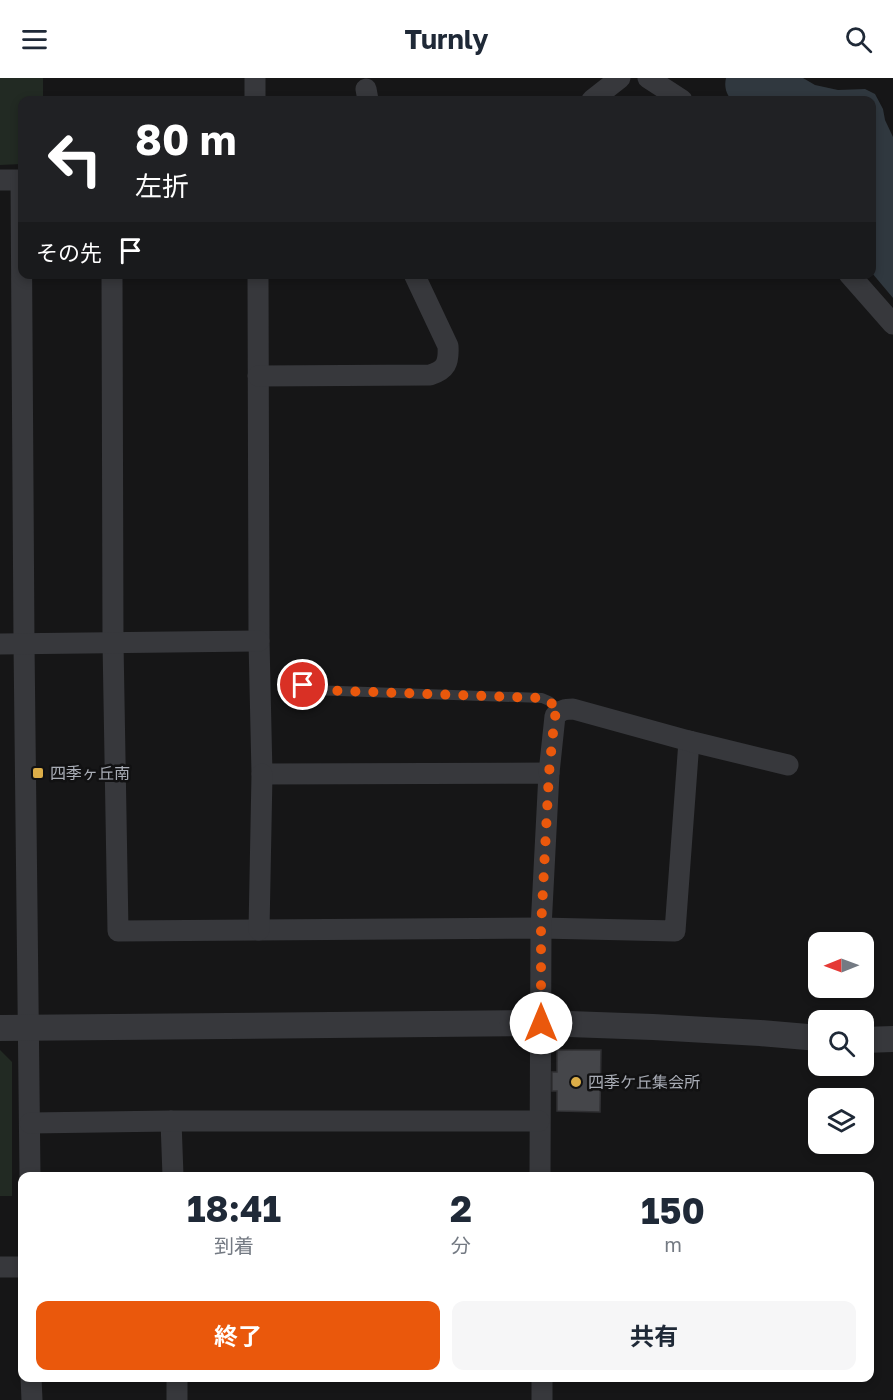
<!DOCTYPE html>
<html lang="ja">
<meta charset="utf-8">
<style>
:root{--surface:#fff;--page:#f6f6f7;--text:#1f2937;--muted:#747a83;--accent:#ea580c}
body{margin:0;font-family:"Golos Text","Noto Sans JP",sans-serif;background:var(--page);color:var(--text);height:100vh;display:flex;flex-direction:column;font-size:22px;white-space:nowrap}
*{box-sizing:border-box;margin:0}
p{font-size:20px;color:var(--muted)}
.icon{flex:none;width:33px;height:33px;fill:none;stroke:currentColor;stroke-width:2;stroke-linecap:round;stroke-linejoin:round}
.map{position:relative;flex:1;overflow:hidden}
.sheet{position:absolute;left:18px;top:1094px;width:856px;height:210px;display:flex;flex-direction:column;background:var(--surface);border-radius:12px;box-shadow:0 3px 9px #0003}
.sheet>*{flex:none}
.top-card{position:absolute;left:18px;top:18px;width:858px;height:183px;border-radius:12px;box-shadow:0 3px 9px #0003;background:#202124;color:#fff;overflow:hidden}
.needle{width:39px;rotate:269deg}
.controls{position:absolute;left:808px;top:854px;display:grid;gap:12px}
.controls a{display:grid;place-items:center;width:66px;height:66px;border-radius:12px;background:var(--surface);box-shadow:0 3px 9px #0003;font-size:30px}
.pin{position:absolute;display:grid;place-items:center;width:51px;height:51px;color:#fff;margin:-26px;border:3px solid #fff;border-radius:50%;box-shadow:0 2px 6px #0007}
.me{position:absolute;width:66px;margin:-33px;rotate:0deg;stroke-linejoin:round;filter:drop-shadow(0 0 4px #0008)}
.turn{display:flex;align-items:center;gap:21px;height:126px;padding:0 18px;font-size:27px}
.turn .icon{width:78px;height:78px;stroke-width:2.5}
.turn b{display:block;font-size:42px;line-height:51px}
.then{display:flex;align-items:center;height:57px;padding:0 18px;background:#0003;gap:12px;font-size:22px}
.eta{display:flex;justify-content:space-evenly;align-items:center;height:102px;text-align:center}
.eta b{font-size:36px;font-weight:700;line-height:42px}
.action{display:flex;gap:12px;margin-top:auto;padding:12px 18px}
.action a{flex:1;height:69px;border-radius:12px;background:var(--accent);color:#fff;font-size:24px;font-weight:700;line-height:69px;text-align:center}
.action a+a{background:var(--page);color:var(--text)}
header{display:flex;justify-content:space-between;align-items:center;height:78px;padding:0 18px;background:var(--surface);font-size:27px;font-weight:700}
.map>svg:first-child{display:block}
</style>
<header><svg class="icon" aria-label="menu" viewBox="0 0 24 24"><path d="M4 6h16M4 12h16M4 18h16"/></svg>Turnly<svg class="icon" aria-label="search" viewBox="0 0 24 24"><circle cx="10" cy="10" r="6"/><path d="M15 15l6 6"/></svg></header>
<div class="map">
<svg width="893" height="1322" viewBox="0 0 893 1322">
<rect width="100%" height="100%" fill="#161617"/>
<!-- green -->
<g fill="#222a23">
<path d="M0 0H43V22H22V86L0 87Z"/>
<path d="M0 972 12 984V1118H0Z"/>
</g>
<!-- water -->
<path fill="#30383f" d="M726 0H803L815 7 838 12 865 11 875 16 883 31 885 42 893 59V220L872 195V22H732C726 17 724 8 726 0Z"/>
<!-- building -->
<path fill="#45464a" stroke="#303033" stroke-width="1.5" d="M557 972H601L600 1034 557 1033V1013H552V994H557Z"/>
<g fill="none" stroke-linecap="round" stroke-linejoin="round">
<!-- service -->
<path stroke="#37383c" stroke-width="10" d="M294 598 303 607 311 612 542 620 549 623 560 633"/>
<!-- minor -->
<g stroke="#37383c" stroke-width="21">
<path d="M255 0V22"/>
<path d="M648 0 682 22"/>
<path d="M366 11 368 22"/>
<path d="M592 22 620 0"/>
<path d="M0 102H22"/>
<path d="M21 102 24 565 30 1098"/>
<path d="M112 196 113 564 118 853 541 850 675 853 689 663"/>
<path d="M258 196 259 563 262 696 549 695 541 850 540 1098"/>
<path d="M849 196 893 246"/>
<path d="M258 298 430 297C446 292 449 285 448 268L414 196"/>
<path d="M0 566 259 563"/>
<path d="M549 695 555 638C561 632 565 631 573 631L689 663 788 687"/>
<path d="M259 852 262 696"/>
<path d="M171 1043 173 1098"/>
<path d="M30 1045 171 1043H539"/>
<path d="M0 1189H22"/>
<path d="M31 1299 32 1322"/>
<path d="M177 1299V1322"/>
<path d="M542 1299V1322"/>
</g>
<!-- tertiary -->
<g stroke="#37383c" stroke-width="26">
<path d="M0 950 541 945 653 949 760 955 819 960"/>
<path d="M864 962 893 961"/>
</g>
</g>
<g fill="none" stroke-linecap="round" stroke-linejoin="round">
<!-- route -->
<path stroke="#ea580c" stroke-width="10" stroke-dasharray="0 18" d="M303 607 310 612H315L542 620 549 623 560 633 555 638 554 645 549 695 541 850V945"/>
</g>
<!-- markers -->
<g fill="#ddae48" stroke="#111112" stroke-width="2">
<rect x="32" y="689" width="12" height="12" rx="3"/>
<circle cx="576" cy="1004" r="6"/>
</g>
<g text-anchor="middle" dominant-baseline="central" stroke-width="5" stroke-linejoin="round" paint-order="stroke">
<!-- poi labels -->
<g font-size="16" fill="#a9adb6" stroke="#111112" text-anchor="start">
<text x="50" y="695">四季ヶ丘南</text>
<text x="588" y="1004">四季ケ丘集会所</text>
</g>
</g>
</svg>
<div class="controls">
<a><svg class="needle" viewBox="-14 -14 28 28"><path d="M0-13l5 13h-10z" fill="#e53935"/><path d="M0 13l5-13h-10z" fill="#747a83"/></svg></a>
<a><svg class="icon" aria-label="search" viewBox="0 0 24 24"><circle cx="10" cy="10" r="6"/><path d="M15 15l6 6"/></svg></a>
<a><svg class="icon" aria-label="layers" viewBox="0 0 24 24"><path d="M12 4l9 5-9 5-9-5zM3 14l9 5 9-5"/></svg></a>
</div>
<div class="pin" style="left:303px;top:607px;background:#d93025"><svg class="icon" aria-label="arrive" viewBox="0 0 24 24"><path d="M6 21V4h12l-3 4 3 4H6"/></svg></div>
<svg class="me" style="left:541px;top:945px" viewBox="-20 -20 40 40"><circle r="19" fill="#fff"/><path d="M0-13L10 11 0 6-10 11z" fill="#ea580c"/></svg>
<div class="top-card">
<div class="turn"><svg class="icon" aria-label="left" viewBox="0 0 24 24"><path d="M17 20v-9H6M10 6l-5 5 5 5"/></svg><div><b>80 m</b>左折</div></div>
<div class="then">その先<svg class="icon" aria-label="arrive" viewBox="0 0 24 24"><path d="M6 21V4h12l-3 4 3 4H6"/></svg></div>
</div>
<section class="sheet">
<div class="eta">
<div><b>18:41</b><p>到着</p></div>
<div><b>2</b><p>分</p></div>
<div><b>150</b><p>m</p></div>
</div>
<div class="action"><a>終了</a><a>共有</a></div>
</section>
</div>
